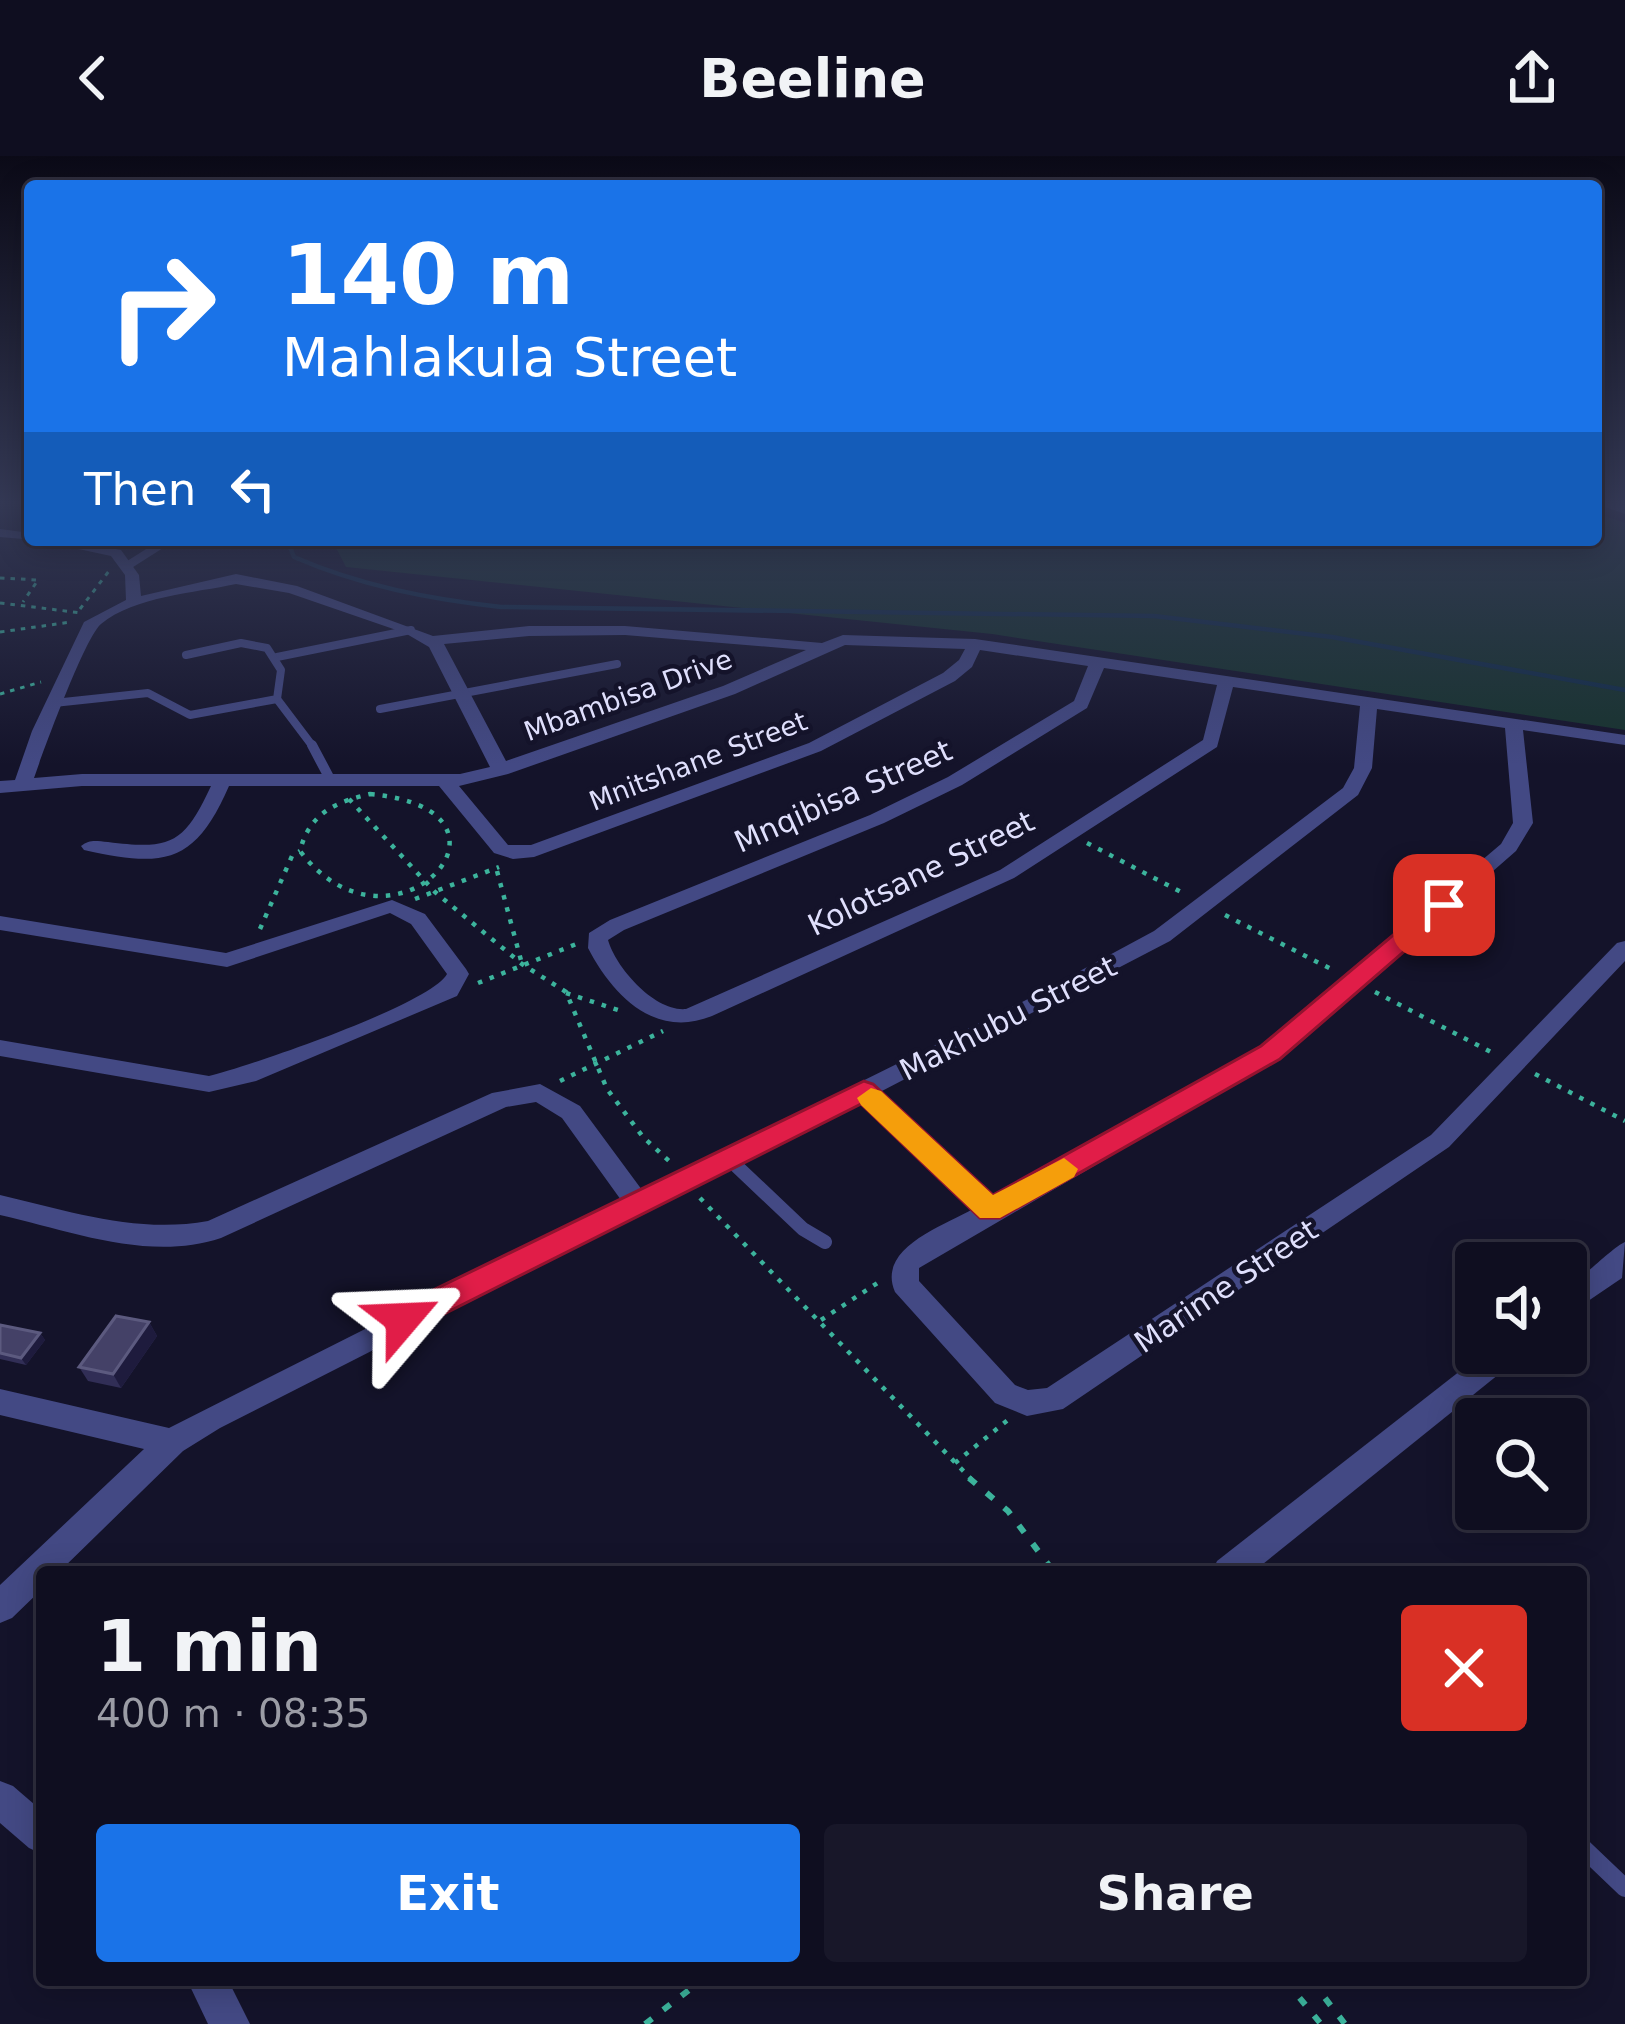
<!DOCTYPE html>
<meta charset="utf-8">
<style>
:root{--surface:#0f0e20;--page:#181729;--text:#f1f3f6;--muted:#9b9ca5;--line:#2f2e3e;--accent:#1a73e8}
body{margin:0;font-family:"DejaVu Sans",sans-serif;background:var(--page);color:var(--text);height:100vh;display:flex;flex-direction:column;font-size:45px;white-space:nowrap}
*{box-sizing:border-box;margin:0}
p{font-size:39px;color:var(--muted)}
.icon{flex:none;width:66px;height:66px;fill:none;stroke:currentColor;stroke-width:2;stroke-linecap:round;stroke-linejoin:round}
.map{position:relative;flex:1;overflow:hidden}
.sheet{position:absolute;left:36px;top:1410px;width:1551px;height:420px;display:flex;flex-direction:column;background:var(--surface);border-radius:12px;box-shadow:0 6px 30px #0003,0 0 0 3px var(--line)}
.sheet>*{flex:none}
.guide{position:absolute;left:24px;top:24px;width:1578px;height:366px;border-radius:12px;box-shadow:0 6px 30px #0003,0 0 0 3px var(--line);background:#1a73e8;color:#fff;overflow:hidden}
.tools{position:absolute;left:1455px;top:1086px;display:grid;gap:24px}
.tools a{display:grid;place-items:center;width:132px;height:132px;border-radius:12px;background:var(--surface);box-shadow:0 6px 30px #0003,0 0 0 3px var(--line);font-size:60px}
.pin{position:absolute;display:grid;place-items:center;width:102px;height:102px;color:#fff;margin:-51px;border-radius:24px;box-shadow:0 6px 18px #0006}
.me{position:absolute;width:132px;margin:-66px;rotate:64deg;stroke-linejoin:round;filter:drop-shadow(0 0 9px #0008)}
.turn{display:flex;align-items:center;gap:42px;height:252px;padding:0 60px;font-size:54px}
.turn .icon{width:156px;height:156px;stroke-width:2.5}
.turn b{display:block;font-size:84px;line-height:102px}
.then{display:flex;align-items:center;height:114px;padding:0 60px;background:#0003;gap:24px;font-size:45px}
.round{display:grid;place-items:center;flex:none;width:126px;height:126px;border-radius:12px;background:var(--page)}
.headline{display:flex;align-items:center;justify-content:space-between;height:204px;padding:0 60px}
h1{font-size:72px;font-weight:600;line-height:90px}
.cta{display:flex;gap:24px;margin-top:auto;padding:24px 60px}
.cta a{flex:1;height:138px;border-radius:12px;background:var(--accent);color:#fff;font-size:48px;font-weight:600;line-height:138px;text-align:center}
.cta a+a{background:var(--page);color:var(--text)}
header{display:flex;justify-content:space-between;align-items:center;height:156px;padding:0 60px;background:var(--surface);font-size:54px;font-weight:600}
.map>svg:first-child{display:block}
</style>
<header><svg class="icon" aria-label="back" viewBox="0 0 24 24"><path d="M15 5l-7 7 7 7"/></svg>Beeline<svg class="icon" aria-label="share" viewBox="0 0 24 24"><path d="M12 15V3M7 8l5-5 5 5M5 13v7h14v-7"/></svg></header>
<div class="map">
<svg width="1625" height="1868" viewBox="0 0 1625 1868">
<rect width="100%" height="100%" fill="#14132a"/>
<!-- green -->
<path fill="#17332e" d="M1596 357 1625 367V574L992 478 346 411 332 384H1596Z"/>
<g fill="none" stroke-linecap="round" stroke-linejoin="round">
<!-- stream -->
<path stroke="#122e49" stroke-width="4.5" d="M287 384 294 401C361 430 429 443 501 451L1154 460 1332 481 1625 534"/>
<!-- path-far2 -->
<g stroke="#3cb39c" stroke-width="3" stroke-dasharray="4.5 6" stroke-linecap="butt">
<path d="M0 422 38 424 23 446"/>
<path d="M0 447 82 457"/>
<path d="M80 453 109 415"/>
<path d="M0 476 71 466"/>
<path d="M0 538 41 526"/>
</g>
<!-- path-far1 -->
<g stroke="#3cb39c" stroke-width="4.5" stroke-dasharray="4.5 8" stroke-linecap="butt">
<path d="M370 638C544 654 392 817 300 695 309 658 335 646 370 638Z"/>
<path d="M349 643 435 736 522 808 566 836 607 933 643 981 669 1005"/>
<path d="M1087 687 1183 737"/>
<path d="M497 715 522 808"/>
<path d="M415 743 499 711"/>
<path d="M1225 759 1333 814"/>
<path d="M260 773 292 700 300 695"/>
<path d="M478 827 579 787"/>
<path d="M1375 836 1493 897"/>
<path d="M566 837 618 854"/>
<path d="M1535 918 1625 965"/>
<path d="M560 925 663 875"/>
<path d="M700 1042 973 1325"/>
<path d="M821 1164 882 1124"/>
<path d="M955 1307 1009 1263"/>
</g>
<!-- path -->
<g stroke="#3cb39c" stroke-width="6" stroke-dasharray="9 14" stroke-linecap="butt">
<path d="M969 1322 1008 1355 1054 1416"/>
<path d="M1285 1824 1321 1868"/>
<path d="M1311 1824 1345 1868"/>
<path d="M645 1868 702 1824"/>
</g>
<!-- service-far3 -->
<g stroke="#434984" stroke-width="8">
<path d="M127 410 168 384"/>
<path d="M277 501 411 474"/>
<path d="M277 543 314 592"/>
<path d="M54 547 148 537 190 559 277 543 281 514 267 492 241 487 186 499"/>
<path d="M380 553 617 508"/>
</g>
<!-- service-far2 -->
<path stroke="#434984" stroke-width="10" d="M312 589 330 623"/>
<!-- service-far1 -->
<path stroke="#434984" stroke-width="14" d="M728 1002 803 1073 825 1086"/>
<!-- service -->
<path stroke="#434984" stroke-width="18" d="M1581 1690 1625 1732"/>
<!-- minor -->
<g fill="#434984" fill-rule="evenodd">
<path d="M0 373 30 377V384H35L0 381Z"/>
<path d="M37 384H68L121 394 139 419 141 440 236 418 297 430 433 480 529 470H625L822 487 843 479 975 483 1625 579V589L1523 574 1533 667 1516 695 1279 902 919 1112V1125L1015 1229 1028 1234 1047 1232 1431 979 1617 787 1625 785V805L1449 991 1063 1253 1027 1260 995 1247 895 1136C876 1092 943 1070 973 1053L861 946 220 1272 183 1295 59 1416H42V1433L12 1462 0 1467V1429L144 1293 0 1259V1233L169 1272 621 1044 562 962 536 946 506 951 221 1082C149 1106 71 1075 0 1059V1039C69 1055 137 1078 208 1065L492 937 540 928 580 950 642 1034 1026 844 1154 775 1343 632 1354 612 1360 550 1233 531 1217 591 1014 722 712 860C655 883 613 840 588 792L589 777 610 764 870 659 948 621 1074 545 1088 510 980 494 972 511 955 525 821 595 534 701 513 703 494 697 439 630H229C195 708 165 712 84 694L81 690C90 683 96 685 108 686 171 694 184 688 211 630H82L0 637V625L15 624 32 575 84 466 126 444 125 419 111 400ZM236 428 289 437 405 477 429 491 490 611 460 618H82L34 622C43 596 85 481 101 468 135 440 195 437 236 428ZM625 479 806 494 723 530 506 605 444 488 529 480ZM845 489 965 493 959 504 943 517 809 587 531 689H508L459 630 508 618 735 538ZM1104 512 1217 529 1203 584 1000 714 686 853C655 856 616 812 608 784L624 774 884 667 962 629 1087 552ZM1377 553 1505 572 1513 667 1501 688 1263 890 993 1041 880 936 1170 785 1358 639 1372 612Z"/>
<path d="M392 744 425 758 466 813 469 818 457 840 256 925 209 936 0 900V884L209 920C250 910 431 848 447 818L411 768 390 757 227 811 0 774V760L226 797Z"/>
<path d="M1625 1086 1622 1122 1566 1160V1134C1581 1123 1613 1091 1625 1086Z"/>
<path d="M1483 1197H1518L1514 1206 1253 1416H1212L1217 1405Z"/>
</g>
<!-- tertiary -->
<g fill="#434984" fill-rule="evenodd">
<path d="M1600 347 1625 349V358L1602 350Z"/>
<path d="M0 1625 13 1630 42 1655V1698L29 1692 0 1667Z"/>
<path d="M187 1824H228L250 1868H208Z"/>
</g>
</g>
<!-- wall -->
<g fill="#312e56">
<path d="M149 1166 157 1180 121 1232 88 1225 79 1211Z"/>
<path d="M0 1169 40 1177 45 1184 26 1209 0 1203Z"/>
</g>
<!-- shaded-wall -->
<g fill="#1e1b3d">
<path d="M149 1166 157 1180 121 1232 113 1218Z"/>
<path d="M40 1177 45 1184 26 1209 21 1202Z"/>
</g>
<!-- building -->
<g fill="#444167" stroke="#5c5a7f" stroke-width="3">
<path d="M116 1160 149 1166 113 1218 79 1211Z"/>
<path d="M0 1169 40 1177 21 1202 0 1197Z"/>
</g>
<!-- sky -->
<linearGradient id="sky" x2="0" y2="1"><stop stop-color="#0b0a17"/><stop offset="0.57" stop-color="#343955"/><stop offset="1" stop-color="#343955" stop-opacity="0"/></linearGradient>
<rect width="1625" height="609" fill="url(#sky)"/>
<!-- route -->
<path fill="#e11d48" stroke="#92132f" stroke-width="3" d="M1444 742 1455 749 1452 754 1280 903 1000 1062H980L861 948 414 1173 403 1177 392 1173 387 1163 392 1154 864 925 873 928 993 1039 1261 890 1435 744Z"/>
<!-- slow -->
<path fill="#f59e0b" d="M871 932 881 935 993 1039 1064 1002 1078 1013 1074 1021 1000 1062H980L861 949 857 942Z"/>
<g text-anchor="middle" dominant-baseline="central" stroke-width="9" stroke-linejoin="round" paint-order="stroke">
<!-- far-street labels -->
<g font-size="27" fill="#dfdffc" stroke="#14132a">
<text transform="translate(628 539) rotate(-20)">Mbambisa Drive</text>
<text transform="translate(698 605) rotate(-21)">Mnitshane Street</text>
</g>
<!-- street labels -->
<g font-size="30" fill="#dfdffc" stroke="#14132a">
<text transform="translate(843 640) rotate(-24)">Mnqibisa Street</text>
<text transform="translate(921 717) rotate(-26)">Kolotsane Street</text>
<text transform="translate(1008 862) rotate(-27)">Makhubu Street</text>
<text transform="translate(1226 1130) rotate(-34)">Marime Street</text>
</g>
</g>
</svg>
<div class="tools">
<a><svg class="icon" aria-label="sound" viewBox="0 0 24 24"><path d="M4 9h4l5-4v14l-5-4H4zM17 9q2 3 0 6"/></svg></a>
<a><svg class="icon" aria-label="search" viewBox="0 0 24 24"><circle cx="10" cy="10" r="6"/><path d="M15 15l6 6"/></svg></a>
</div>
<div class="pin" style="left:1444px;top:749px;background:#d93025"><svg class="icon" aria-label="arrive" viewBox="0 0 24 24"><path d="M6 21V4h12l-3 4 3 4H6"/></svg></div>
<svg class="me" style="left:403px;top:1163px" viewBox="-20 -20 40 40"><path d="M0-17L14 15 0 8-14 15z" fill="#e11d48" stroke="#fff" stroke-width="4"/></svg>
<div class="guide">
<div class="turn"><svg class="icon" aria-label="right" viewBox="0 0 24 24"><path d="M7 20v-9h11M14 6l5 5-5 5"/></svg><div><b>140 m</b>Mahlakula Street</div></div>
<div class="then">Then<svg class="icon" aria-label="left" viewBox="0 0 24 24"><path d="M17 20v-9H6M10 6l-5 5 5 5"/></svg></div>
</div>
<section class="sheet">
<div class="headline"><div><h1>1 min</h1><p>400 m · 08:35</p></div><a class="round" style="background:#d93025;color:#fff"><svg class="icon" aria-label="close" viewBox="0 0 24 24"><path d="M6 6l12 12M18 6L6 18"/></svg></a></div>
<div class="cta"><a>Exit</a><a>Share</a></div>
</section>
</div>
